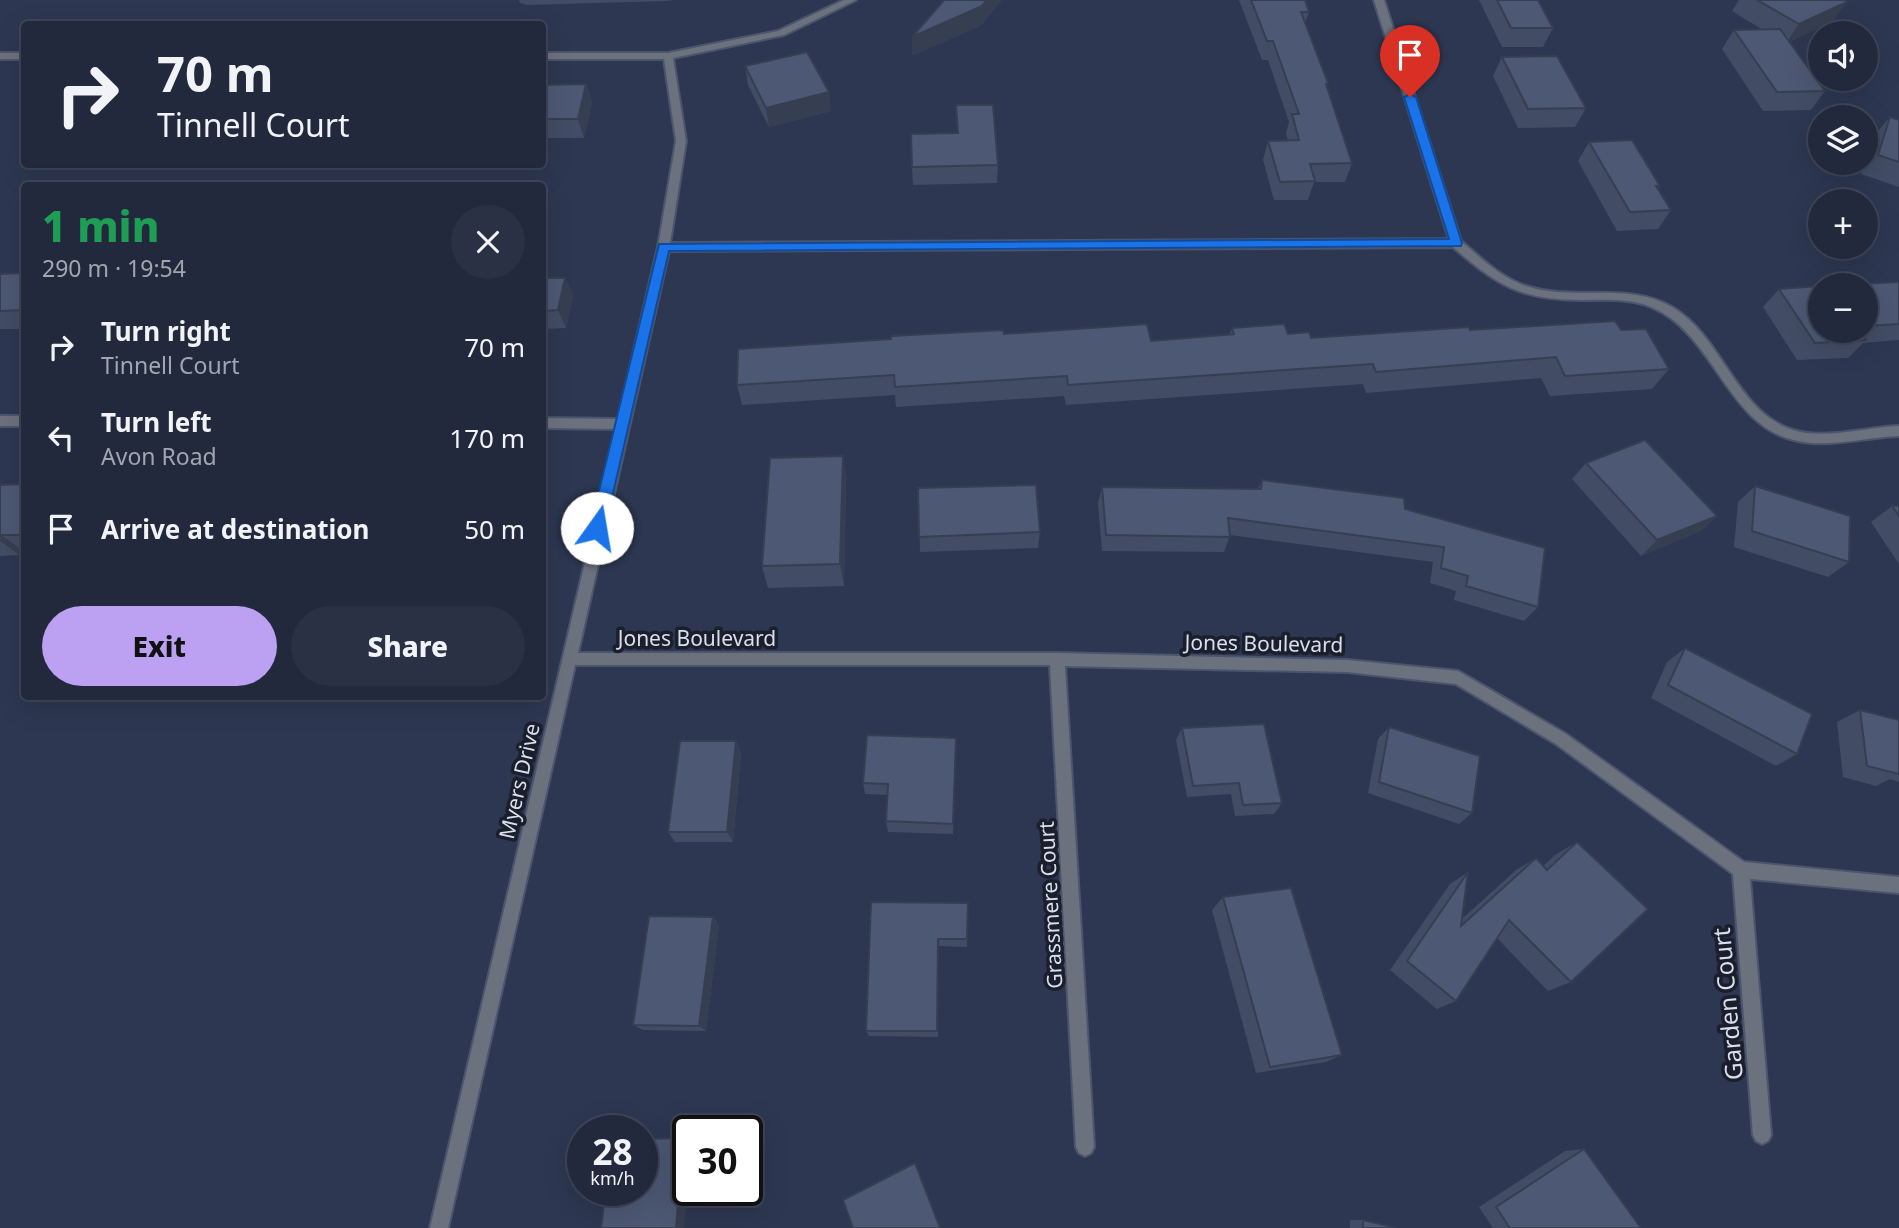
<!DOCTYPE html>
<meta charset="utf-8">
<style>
:root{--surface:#22293d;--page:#2a3144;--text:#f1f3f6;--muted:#a2a6b0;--line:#3f4557;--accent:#bca0f2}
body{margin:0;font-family:"Noto Sans",sans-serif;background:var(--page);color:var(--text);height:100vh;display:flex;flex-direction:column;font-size:26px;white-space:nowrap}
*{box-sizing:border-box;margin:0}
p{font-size:23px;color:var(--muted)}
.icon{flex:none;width:38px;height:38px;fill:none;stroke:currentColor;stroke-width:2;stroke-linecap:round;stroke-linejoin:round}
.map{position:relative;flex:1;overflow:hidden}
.panel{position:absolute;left:21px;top:182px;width:525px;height:518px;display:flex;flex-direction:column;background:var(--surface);border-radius:7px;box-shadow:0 7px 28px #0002,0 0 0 2px var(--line)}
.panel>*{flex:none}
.banner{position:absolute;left:21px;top:21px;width:525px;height:147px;border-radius:7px;box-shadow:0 7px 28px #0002,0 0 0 2px var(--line);background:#22293d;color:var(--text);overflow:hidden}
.controls{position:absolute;left:1808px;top:21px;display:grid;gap:14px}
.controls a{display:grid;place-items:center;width:70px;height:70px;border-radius:50%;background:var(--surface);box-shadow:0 7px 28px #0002,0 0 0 2px var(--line);font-size:35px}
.speed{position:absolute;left:567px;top:1115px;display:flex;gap:14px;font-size:35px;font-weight:700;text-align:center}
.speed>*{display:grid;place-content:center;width:91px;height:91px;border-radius:50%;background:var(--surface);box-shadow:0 7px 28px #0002,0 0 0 2px var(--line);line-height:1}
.speed small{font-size:18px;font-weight:400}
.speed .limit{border:4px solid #111;border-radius:10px;background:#fff;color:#111}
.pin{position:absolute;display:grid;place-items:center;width:60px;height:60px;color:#fff;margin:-72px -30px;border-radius:50% 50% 50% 0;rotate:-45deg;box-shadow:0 0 7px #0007}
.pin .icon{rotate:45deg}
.me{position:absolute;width:77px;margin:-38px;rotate:13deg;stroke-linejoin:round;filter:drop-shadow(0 0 5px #0008)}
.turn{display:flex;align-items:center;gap:24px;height:147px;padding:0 21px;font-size:32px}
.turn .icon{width:91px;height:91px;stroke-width:2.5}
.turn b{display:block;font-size:49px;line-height:60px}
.round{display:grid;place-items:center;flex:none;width:74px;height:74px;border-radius:37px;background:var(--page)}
.overview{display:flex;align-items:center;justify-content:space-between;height:119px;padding:0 21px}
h1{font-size:42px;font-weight:800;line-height:52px;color:#1e9e55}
.action{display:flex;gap:14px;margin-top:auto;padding:14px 21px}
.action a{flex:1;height:80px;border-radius:42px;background:var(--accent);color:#111;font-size:28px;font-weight:800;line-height:80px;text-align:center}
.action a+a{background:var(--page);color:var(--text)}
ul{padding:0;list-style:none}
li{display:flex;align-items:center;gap:21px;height:91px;padding:0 21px}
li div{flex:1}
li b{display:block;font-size:26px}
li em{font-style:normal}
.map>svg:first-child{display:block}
</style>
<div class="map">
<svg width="1899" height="1228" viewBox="0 0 1899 1228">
<rect width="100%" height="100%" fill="#2d3751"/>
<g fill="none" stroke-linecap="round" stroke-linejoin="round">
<defs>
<g id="minor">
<path d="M844 0H856L784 35 673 58 686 141 670 243 1449 239 1374 0H1384L1461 241C1481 258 1501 278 1526 286 1574 302 1627 281 1672 307 1723 337 1736 412 1793 430 1823 440 1867 427 1899 426V436C1866 437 1830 448 1798 441 1726 427 1716 334 1651 307 1630 298 1605 300 1582 300 1521 300 1498 286 1453 247L669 251 578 653H1057L1347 660 1458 671 1566 734 1744 862 1899 877V893L1750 879 1771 1135 1768 1141 1762 1144 1756 1141 1753 1135 1733 874 1556 744 1456 684 1347 672 1065 666 1094 1147 1091 1153 1085 1156 1079 1153 1076 1147 1050 665H575L448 1228H430L616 429 542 428V418L618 419 658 247 676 141 664 59H542V53H668L778 31Z"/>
<rect x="0" y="53" width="24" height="6"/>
<rect x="0" y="416" width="24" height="10"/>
</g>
</defs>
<!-- minor casing -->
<use href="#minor" stroke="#4c556e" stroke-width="4"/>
<!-- minor -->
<use href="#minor" fill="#6c717e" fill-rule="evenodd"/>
</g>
<!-- wall -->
<g fill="#424c64">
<path d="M519 0H674L666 1 527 5 520 3Z"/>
<path d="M1239 0H1305L1309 12 1305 23 1328 83 1327 88 1352 163 1345 182H1314L1308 200H1274L1263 160 1268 141H1288L1286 133 1289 122 1268 60H1262Z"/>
<path d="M1479 0H1538L1553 28 1543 47H1502Z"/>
<path d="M1739 0H1844L1833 21 1789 42 1825 91 1811 110 1763 111 1722 49 1734 30H1763L1732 11Z"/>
<path d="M1502 57 1586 108 1575 127 1518 128 1493 76Z"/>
<path d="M745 66 831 111 769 127 748 85Z"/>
<path d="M586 84 592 103 584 138H542V85Z"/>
<path d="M956 105 998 165 997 183 913 185 912 167 957 133Z"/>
<path d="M1890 117 1899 120V187L1861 174 1874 136Z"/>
<path d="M1589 142 1660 186 1658 189 1671 210 1658 229 1617 231 1578 161Z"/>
<path d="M24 273V329H0V274Z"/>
<path d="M542 278H565L573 296 566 328 542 329Z"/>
<path d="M1899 282V340L1863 343 1848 358 1797 360 1763 307 1779 289 1820 331H1866V285Z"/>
<path d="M1232 328 1311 338 1470 330H1621L1669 369 1652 389 1550 396 1541 378 1366 393 1363 384 1066 405 1064 396 896 407 895 395 742 405 737 385 1004 334 1151 341 1229 335Z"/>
<path d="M843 456 846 480 844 586 768 588 762 566Z"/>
<path d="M1586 463 1717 516 1700 531 1641 556 1572 479Z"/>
<path d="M1262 480 1405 509 1538 607 1524 621 1454 600 1456 591 1430 583 1433 562 1230 535 1224 552 1102 551 1098 503 1102 487 1258 489Z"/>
<path d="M24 484V550H22L20 555 0 556V485Z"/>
<path d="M1755 486 1849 562 1828 577 1734 547 1738 502Z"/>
<path d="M918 488 1040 532 1038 548 920 552Z"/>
<path d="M1892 506H1899V564L1871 522Z"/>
<path d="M1685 648 1797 754 1776 766 1651 698 1667 662Z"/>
<path d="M1860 710 1899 720V782L1890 779 1876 786 1843 777 1837 722Z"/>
<path d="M1389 727 1472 813 1459 824 1368 793 1378 739Z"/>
<path d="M1182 728 1282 803 1274 814 1235 816 1231 794 1187 797 1176 740Z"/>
<path d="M956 738 953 834 888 832 886 821 888 795 865 794 863 783Z"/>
<path d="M736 741 741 753 733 842H675L668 832Z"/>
<path d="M1577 842 1571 982 1548 991 1497 938 1456 1001 1437 1009 1390 970 1450 884 1468 872 1462 919 1516 870 1536 858 1543 866 1555 855Z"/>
<path d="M1223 897 1342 1055 1326 1062 1256 1073 1212 910Z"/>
<path d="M871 902 967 939V947L938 946V1037L869 1036 866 1031Z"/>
<path d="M713 917 719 925 706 1031 643 1030 633 1025Z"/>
<path d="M1584 1149 1641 1228H1493L1479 1207 1565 1151Z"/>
<path d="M1350 1220H1363L1397 1228H1350Z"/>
</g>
<!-- shaded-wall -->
<g fill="#363e51">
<path d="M987 0H1002L981 26 912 56V37Z"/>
<path d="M1847 2 1833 21 1786 43 1799 24Z"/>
<path d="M586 84 592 103 584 138 578 119Z"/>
<path d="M829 92 831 111 769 127 766 108Z"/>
<path d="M565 278 573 296 566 328 558 310Z"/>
<path d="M843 456 846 480 844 586 840 564Z"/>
<path d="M1717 516 1700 531 1641 556 1657 540Z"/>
<path d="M1 535 22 550 20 555 0 541Z"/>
<path d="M736 741 741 753 733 842 727 832Z"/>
<path d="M713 917 719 925 706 1031 699 1026Z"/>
<path d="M683 1138 688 1139V1185L684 1228H676Z"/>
</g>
<!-- building -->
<g fill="#4d5874" stroke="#363e51" stroke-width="2">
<path d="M944 0H987L982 6 912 37Z"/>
<path d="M1251 0H1305L1309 12H1301L1328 83 1326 84 1352 163 1310 164 1315 181 1280 182 1268 141 1299 140 1292 114H1299L1273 41H1267Z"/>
<path d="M1497 0H1538L1553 28H1511Z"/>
<path d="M1757 0H1844L1847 2 1799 24Z"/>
<path d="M1780 29 1825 91 1777 92 1734 30Z"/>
<path d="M807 52 829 92 766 108 745 66Z"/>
<path d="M1557 56 1586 108 1528 109 1502 57Z"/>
<path d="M586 84 578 119H542V85Z"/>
<path d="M956 105H993L998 165 912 167 911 134 958 133Z"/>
<path d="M1890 117 1899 120V162L1878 155Z"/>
<path d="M1632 140 1660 186H1656L1671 210 1630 212 1589 142Z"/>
<path d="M24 273V310L0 311V274Z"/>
<path d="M542 278H565L558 310 542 311Z"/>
<path d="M1899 282V324L1866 326V285H1838Z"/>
<path d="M1820 286V331H1860L1866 340 1815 343 1779 289Z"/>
<path d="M1615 321 1621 330 1646 329 1669 369 1565 376 1556 357 1376 372 1373 364 1068 385 1067 376 895 387 894 375 737 385 738 349 891 339V336L1003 330 1004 334 1147 324 1151 341 1234 334 1232 328 1284 324 1288 334 1309 332 1311 338 1469 327 1470 330Z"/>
<path d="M1645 440 1717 516 1657 540 1586 463Z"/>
<path d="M843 456 840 564 762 566 770 458Z"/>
<path d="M1262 480 1404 498 1405 509 1545 548 1538 607 1466 586 1468 576 1441 568 1444 547 1228 518 1230 537 1106 535 1102 487 1261 489Z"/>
<path d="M24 484 23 487H24V535H1L0 536V485Z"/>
<path d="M1036 485 1040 532 919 537 918 488Z"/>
<path d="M1755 486 1850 516 1849 562 1752 531Z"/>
<path d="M1892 506H1899V516Z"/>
<path d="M1685 648 1812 714 1797 754 1668 685Z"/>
<path d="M1860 710 1899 720V774L1867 766Z"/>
<path d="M1264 724 1282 803 1243 805 1239 783 1193 786 1182 728Z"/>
<path d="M1389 727 1480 756 1472 813 1379 782Z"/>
<path d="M867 735 956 738 953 824 886 821 888 784 863 783Z"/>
<path d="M680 741H736L727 832H668Z"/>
<path d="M1577 842 1648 909 1571 982 1509 920 1456 1001 1407 961 1468 872 1461 926 1536 858 1547 870Z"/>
<path d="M1291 888 1342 1055 1270 1067 1223 897Z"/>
<path d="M871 902 968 903 967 939H938L937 1031H866Z"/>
<path d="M649 916 713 917 699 1026 633 1025Z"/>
<path d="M683 1138 676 1228H601L606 1190H642V1139Z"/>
<path d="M1584 1149 1641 1228H1510L1496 1207Z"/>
<path d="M915 1163 940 1228H853L843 1200Z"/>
<path d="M1363 1220 1397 1228H1363Z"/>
</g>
<!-- route -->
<path fill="#1a73e8" stroke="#114b97" stroke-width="2" d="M1410 94 1416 97 1462 243 1461 246 669 251 605 528 597 535 592 533 590 528 659 244 1449 239 1404 97Z"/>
<g text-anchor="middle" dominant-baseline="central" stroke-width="7" stroke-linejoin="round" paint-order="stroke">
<!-- street labels -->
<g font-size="21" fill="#d9dff0" stroke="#1a1f2b">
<text x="697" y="638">Jones Boulevard</text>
<text transform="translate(1264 643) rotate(1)">Jones Boulevard</text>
<text transform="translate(519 781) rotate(-77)">Myers Drive</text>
<text transform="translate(1050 905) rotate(-93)">Grassmere Court</text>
</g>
<!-- near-street labels -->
<g font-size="24" fill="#d9dff0" stroke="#1a1f2b">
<text transform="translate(1727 1004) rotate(-95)">Garden Court</text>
</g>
</g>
</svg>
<div class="controls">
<a><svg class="icon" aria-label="sound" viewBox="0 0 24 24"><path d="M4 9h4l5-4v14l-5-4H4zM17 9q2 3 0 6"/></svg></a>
<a><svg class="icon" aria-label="layers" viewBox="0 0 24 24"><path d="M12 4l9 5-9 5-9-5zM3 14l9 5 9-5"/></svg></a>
<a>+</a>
<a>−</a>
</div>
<div class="speed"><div>28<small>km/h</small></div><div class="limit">30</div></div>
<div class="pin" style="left:1410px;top:97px;background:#d93025"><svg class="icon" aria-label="arrive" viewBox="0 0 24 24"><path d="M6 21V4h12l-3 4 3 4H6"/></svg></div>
<svg class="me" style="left:597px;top:528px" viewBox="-20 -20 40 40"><circle r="19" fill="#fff"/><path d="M0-13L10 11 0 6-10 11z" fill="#1a73e8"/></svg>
<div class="banner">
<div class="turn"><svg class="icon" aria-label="right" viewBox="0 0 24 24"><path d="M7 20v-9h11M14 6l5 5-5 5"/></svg><div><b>70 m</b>Tinnell Court</div></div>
</div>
<section class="panel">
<div class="overview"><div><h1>1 min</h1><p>290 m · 19:54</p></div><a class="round"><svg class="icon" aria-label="close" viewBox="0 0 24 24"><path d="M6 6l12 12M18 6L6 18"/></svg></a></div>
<ul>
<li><svg class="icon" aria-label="right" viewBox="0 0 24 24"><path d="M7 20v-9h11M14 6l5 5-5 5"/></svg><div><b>Turn right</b><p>Tinnell Court</p></div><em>70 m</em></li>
<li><svg class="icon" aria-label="left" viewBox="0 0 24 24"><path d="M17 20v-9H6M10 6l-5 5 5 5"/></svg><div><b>Turn left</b><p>Avon Road</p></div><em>170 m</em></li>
<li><svg class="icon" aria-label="arrive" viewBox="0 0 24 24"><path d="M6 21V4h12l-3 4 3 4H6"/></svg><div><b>Arrive at destination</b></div><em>50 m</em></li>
</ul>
<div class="action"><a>Exit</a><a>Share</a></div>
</section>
</div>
